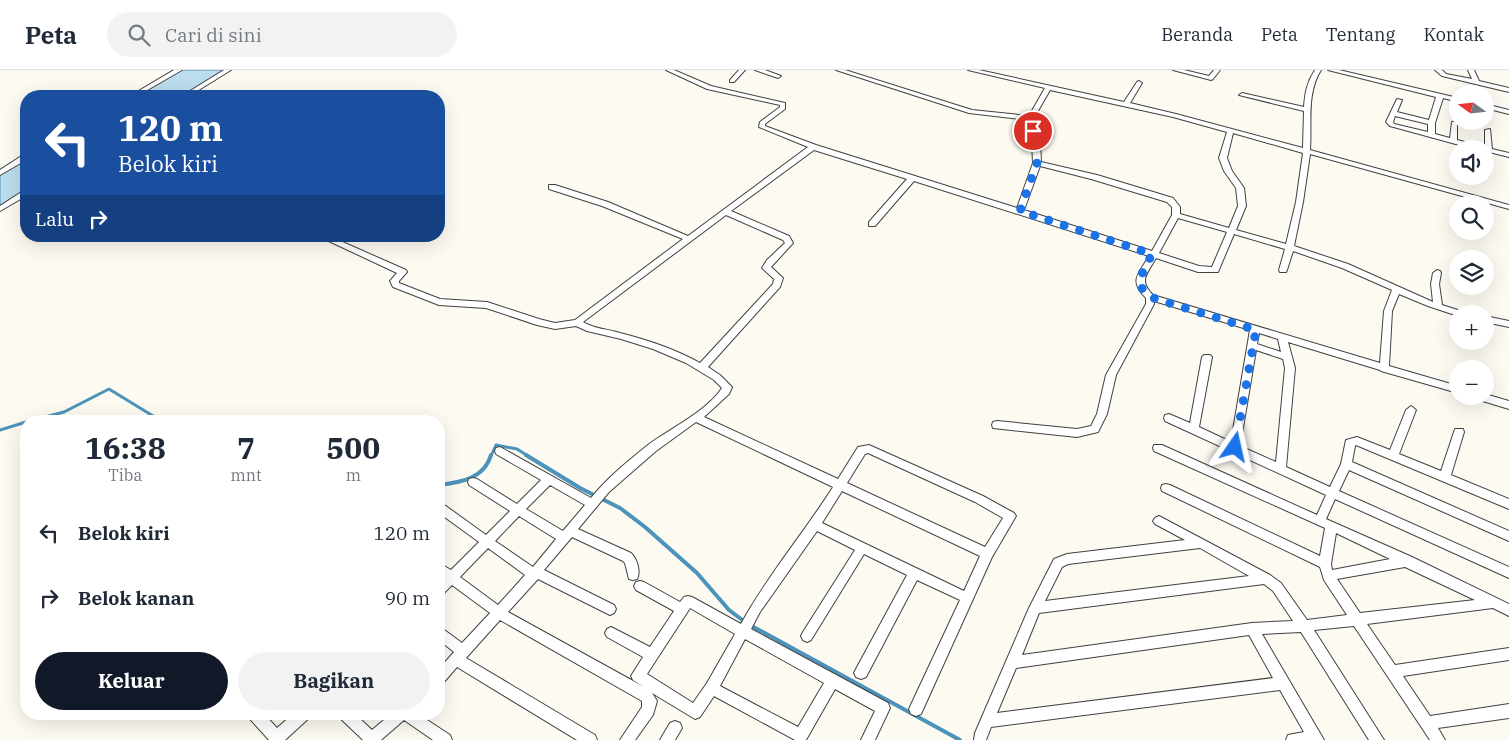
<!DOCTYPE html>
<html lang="id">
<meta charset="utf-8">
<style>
:root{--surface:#fff;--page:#f2f2f3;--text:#1f2937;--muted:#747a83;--line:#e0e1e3;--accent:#111827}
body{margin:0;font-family:"IBM Plex Serif",serif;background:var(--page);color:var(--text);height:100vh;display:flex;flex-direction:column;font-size:19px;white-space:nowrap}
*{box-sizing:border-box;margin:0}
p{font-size:16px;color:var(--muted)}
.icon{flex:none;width:28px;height:28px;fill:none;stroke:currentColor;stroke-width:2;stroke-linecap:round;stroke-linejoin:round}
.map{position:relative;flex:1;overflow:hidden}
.drawer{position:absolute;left:20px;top:345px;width:425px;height:305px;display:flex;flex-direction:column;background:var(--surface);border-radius:20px;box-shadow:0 5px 20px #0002}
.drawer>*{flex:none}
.top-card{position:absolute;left:20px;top:20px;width:425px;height:152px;border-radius:20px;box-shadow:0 5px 20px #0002;background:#1a4fa0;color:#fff;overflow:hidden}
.needle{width:32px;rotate:285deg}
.tools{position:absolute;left:1449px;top:15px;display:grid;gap:10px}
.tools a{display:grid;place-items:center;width:45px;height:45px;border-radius:50%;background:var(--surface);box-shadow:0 5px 20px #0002;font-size:25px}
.pin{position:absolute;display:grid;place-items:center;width:42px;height:42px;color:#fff;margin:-21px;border:2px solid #fff;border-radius:50%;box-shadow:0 1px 5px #0007}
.me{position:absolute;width:55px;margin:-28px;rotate:11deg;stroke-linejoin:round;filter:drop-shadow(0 0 4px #0008)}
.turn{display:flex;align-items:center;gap:18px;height:105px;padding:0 15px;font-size:22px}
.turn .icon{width:65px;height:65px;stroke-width:2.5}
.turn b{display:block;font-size:35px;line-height:42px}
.then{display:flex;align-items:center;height:48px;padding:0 15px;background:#0003;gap:10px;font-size:19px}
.eta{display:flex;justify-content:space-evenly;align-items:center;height:85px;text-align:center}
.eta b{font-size:30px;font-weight:700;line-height:35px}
.primary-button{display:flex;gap:10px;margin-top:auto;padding:10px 15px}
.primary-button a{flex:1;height:58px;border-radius:30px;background:var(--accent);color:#fff;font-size:20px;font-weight:700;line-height:58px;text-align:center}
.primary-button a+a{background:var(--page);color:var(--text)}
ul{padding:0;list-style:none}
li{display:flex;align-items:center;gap:15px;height:65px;padding:0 15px}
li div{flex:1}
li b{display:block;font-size:19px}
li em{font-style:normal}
header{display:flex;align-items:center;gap:30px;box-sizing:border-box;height:70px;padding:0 25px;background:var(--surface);border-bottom:1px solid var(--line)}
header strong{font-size:24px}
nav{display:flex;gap:28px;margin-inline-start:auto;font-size:18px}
.search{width:350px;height:45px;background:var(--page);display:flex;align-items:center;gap:12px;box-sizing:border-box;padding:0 18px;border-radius:28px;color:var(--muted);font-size:19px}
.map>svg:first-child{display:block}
</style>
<header>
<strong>Peta</strong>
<div class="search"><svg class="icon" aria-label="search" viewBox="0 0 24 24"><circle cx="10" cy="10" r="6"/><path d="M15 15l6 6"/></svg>Cari di sini</div>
<nav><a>Beranda</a><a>Peta</a><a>Tentang</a><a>Kontak</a></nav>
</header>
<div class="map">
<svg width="1509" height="670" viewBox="0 0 1509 670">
<rect width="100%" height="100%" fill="#fdfaf1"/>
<!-- water -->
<g fill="#bcddee" stroke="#4c93bb">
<path d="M176 0H228L185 26H131Z"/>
<path d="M26 87V122L0 138V103Z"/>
</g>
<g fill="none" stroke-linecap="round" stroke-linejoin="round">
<!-- stream-far1 -->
<g stroke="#4c93bb" stroke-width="3">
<path d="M30 351 64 342 109 319 158 349 166 351"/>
<path d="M0 360 26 352"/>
<path d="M491 386 496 375 517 379 528 386"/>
</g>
<!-- stream -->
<g stroke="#4c93bb" stroke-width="4">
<path d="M526 385 580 418 620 438 645 457 697 503 729 540 745 552"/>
<path d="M439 415C461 412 484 409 491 385"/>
<path d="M750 555 960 670"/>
</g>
<defs>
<g id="street">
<path d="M174 0H182L137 26H130Z"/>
<path d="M224 0H231L189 26H182Z"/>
<path d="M666 0H674L711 16 785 33V39L765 54V56L816 75 1017 138 1033 93 1032 71 1028 50 969 43 836 0H845L972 40 1029 46 1045 18 968 0H979L1124 32 1137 12 1139 11 1142 13 1130 33 1176 44 1303 78 1304 41 1239 25 1242 23 1304 37C1305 23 1307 12 1315 0H1321C1306 24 1312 53 1310 80L1509 135V139L1310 84 1303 132 1294 176 1348 194 1433 232 1431 214 1433 203 1437 200 1440 201 1441 203 1439 214 1442 235 1464 242 1465 244H1458V246L1428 236 1399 224 1392 241 1389 296 1458 316V323L1381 301 1380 300 1288 272 1295 298 1286 397 1330 417 1341 394 1346 370 1357 367 1390 380 1406 340 1411 336 1416 340 1399 384 1441 401 1455 359H1463L1464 362 1451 405 1509 429V439L1356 375 1355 376 1352 392 1509 461V471L1349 400 1339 421 1509 497V508L1335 429 1326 449 1412 487 1509 534V546L1493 538 1367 554 1395 595 1509 578V590L1403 606 1430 646 1509 634V648L1438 658 1445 670H1430L1354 556 1314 560 1384 670H1369L1301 562 1262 564 1324 670H1286L1288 665 1304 662 1280 620 991 657 986 670H974L975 663 1029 538 1054 489 1067 484 1185 470 1155 454 1153 451 1155 448 1159 446 1270 505 1281 513 1307 550 1347 545 1324 510 1320 497 1162 421 1161 418 1162 415 1166 414 1170 415 1320 486 1325 458 1154 381 1153 378 1154 375H1162L1317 445 1326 425 1165 351 1164 348 1165 345 1169 344 1190 353 1202 287 1204 285H1210L1212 287 1199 357 1231 372 1250 260 1154 231V234L1116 305 1107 344 1098 362 1077 367 993 358 992 355 993 352 997 351 1077 359 1091 356 1097 344 1106 305 1146 234V228C1128 210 1139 204 1149 186L914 111 875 156H869V152L907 109 814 80 731 141 789 166 793 173 771 197 783 208 780 217 708 297 720 305 732 317 729 324 704 347 838 409 858 377 869 375 983 426 1014 443 1016 446 992 487 921 644 916 646 911 644 909 639 960 530 917 510 866 607 861 609 856 607 854 603 856 599 907 505 864 484 811 570 807 572 803 570 801 566 803 562 855 480 817 461 760 542 751 559 888 633 890 638 875 670H861L875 641 835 619 806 670H795L714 626 700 647 695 649 652 623 657 631 653 645 635 670H620L642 637V631L500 550 466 588 595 665 597 670H577L457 597 444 612 439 614V599L454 582 439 570V557L443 559 462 573 490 543 452 515 443 524 439 525V512L443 508 439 505V493L451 500 479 472 439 443V433L443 434 486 465 510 441 469 415 468 412 469 409 473 408 477 409 517 434 541 410 496 384 495 381 496 378 500 377 591 428C607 408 628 391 648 375 671 358 707 341 722 318L714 310 686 293 653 279 621 269 587 261 576 256 555 259 537 255 486 238 439 235 393 217 390 211 397 203 318 166H329L406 200 407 202 399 211V213L440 229 487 232 539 249 555 253 575 250 683 169 602 136 549 119V115H555L608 132 688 166 808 77 759 57 760 52 780 37V35L707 19ZM1050 20 1173 47 1227 62 1219 88 1224 101 1236 118 1238 136 1229 158 1180 144V137L1173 128 1097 105 1041 92 1040 71 1034 48ZM1233 63 1303 83 1296 132 1286 174 1236 160 1246 136 1244 118 1232 101 1227 88ZM1040 96 1091 109 1167 132 1172 137V145L1152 181 1024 140ZM726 145 783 170 785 173 767 190 762 198 774 209 773 214 700 293C675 279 648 270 620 263 608 259 594 259 583 252ZM1178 148 1227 162 1212 197 1199 196 1159 183ZM1234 164 1285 179 1279 200 1280 202H1286L1287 200 1293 181 1342 198 1392 220 1384 241 1380 293 1153 225C1138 210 1147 204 1156 188L1198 202H1218ZM1259 263 1278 269 1281 282 1257 274ZM1256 280 1283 289 1285 298 1276 392 1240 376ZM696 352 833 417C804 463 767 506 741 554L692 527 688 526 684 527 680 532 644 512 640 511 636 512 634 516 636 520 674 541 650 577 611 557 607 559 605 563 607 567 643 587 631 606 633 610 644 617 508 542 538 509 610 545 614 543 616 539 614 535 544 500 572 467 623 491 625 493 629 509 633 510 637 509C641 501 637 489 631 483L578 459 609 422 656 381ZM868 383 975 432 1003 448 985 477 847 413 865 384ZM550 415 585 435 563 461 526 439ZM842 421 980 486 964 521 822 453ZM519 446 556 469 533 497 495 471ZM1336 463 1390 489 1332 500 1331 494ZM488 478 525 505 498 535 460 507ZM1200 478 1249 506 1045 531 1062 497 1068 494ZM1405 497 1475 530 1360 543 1337 509ZM1264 514 1273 521 1293 551 1252 553 1022 585 1039 543ZM690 538 735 564 707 613 693 633 647 604ZM1249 565 1273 608 997 643 1016 598ZM745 569 824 613 798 657 720 616Z"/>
<path d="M739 0H745L734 12H730V10Z"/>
<path d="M755 0H765L781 6 778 8Z"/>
<path d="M1173 0H1184L1209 6 1214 0H1220L1213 9 1211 10Z"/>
<path d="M1328 0H1339L1458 28V32L1443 28 1435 53V64L1450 68 1452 52 1457 51V70L1484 77H1485V60L1490 59 1492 79 1509 83V87L1485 81V79H1474L1390 56 1386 52 1397 29 1402 30 1397 42 1429 50 1436 27ZM1395 46 1428 54V62L1394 54 1393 52Z"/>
<path d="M1435 0H1442L1446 4 1472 9 1468 0H1474L1479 11 1509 18V22L1442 6Z"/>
<path d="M1485 34 1509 40V44L1485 38Z"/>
<path d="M23 85H26V90L0 105V100Z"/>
<path d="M23 121H26V126L0 141V136Z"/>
<path d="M1485 246 1509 251V257L1485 252Z"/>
<path d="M1485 324 1509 331V339L1476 329 1474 326H1485Z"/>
<path d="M248 644H264L277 658 293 644H310L308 649 285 670H269L250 649Z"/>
<path d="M339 644H355L372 660 391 644H418L450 665 452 670H433L404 650 381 670H363L341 649Z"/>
<path d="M675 651 680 653 682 658 675 670H660L670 653Z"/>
</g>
</defs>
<!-- street casing -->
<use href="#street" stroke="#414141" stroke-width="2"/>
<!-- street -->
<use href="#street" fill="#fff" fill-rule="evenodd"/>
</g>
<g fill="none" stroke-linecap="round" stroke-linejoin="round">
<!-- route -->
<path stroke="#1a73e8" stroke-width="9" stroke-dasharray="0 16.2" d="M1033 61 1037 93 1020 141 1152 184C1144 200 1132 214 1150 227L1256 260 1235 377"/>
</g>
</svg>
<div class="tools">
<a><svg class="needle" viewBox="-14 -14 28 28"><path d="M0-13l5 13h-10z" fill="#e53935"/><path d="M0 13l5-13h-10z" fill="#747a83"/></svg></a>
<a><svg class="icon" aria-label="sound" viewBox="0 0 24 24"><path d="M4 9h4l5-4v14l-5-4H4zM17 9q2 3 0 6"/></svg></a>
<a><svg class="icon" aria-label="search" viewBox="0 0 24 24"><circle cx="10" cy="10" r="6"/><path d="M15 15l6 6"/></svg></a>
<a><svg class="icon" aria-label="layers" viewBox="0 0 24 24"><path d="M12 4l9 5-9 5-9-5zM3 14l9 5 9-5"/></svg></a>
<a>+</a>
<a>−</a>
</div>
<div class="pin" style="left:1033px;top:61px;background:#d93025"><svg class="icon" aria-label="arrive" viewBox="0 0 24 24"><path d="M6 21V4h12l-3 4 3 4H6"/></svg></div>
<svg class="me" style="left:1235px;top:377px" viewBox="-20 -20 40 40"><path d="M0-17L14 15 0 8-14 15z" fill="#1a73e8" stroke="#fff" stroke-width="4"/></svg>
<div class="top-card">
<div class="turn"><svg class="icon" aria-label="left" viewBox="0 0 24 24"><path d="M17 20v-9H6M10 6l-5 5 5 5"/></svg><div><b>120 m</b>Belok kiri</div></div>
<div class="then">Lalu<svg class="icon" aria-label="right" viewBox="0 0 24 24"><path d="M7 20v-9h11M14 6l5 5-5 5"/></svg></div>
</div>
<section class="drawer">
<div class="eta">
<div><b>16:38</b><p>Tiba</p></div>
<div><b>7</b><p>mnt</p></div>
<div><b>500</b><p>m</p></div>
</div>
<ul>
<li><svg class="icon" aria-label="left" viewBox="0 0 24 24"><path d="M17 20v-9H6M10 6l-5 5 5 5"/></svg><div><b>Belok kiri</b></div><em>120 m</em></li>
<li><svg class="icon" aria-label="right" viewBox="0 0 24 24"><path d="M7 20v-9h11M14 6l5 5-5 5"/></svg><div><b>Belok kanan</b></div><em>90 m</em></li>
</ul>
<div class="primary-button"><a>Keluar</a><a>Bagikan</a></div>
</section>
</div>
